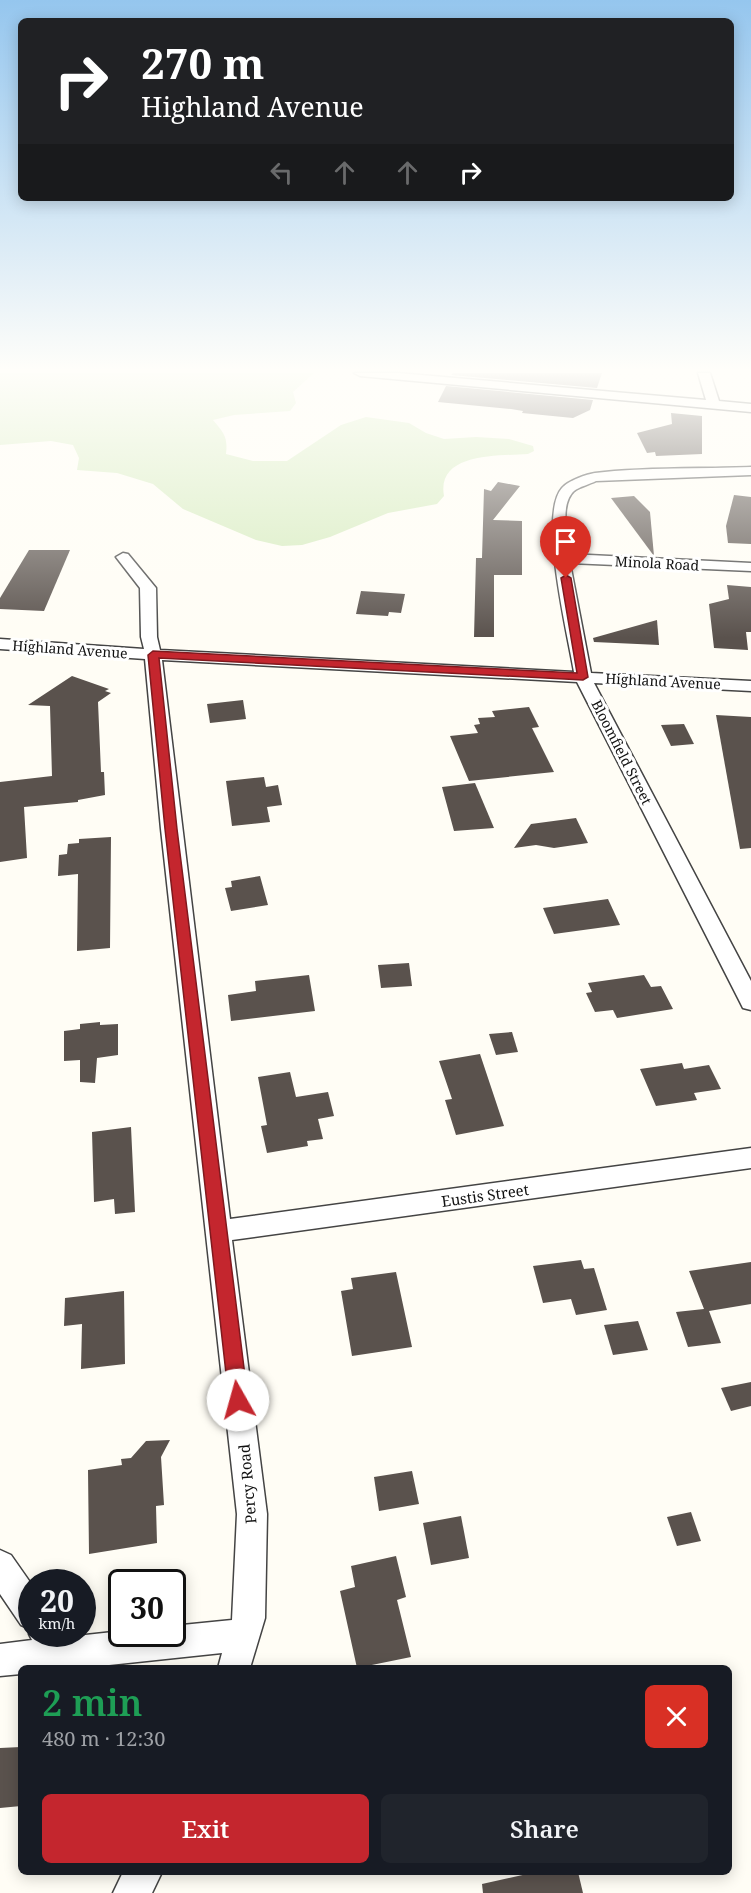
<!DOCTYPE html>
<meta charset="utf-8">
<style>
:root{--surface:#171b24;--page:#20242c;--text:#f1f3f6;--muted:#9ea1a6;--accent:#c4262e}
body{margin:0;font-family:"Noto Serif",serif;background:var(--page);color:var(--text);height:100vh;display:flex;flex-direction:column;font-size:22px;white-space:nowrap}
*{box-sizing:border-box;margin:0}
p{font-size:20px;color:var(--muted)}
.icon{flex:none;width:33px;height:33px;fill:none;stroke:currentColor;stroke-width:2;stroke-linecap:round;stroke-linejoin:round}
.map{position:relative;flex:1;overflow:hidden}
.details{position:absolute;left:18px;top:1665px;width:714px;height:210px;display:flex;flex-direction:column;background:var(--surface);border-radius:9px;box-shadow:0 3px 15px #0003}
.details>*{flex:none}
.top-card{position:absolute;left:18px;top:18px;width:716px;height:183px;border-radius:9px;box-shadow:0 3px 15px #0003;background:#202124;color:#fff;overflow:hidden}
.speed{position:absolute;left:18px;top:1569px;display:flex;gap:12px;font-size:30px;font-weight:700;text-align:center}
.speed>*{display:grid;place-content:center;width:78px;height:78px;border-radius:50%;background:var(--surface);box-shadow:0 3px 15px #0003;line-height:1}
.speed small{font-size:15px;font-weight:400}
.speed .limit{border:3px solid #111;border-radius:9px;background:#fff;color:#111}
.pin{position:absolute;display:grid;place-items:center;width:51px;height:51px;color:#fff;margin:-62px -26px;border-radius:50% 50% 50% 0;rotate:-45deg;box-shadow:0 0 6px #0007}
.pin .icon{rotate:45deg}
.me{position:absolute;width:66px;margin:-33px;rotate:353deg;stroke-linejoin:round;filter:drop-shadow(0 0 4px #0008)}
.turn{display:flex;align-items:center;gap:21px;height:126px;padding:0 24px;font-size:27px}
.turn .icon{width:78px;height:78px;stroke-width:2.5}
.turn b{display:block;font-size:42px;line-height:51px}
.lanes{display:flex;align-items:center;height:57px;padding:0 24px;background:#0003;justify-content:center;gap:30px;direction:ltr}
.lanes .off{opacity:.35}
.round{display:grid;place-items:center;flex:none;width:63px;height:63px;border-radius:9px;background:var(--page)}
.headline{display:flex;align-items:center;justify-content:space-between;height:102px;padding:0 24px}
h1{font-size:36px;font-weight:600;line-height:45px;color:#1e9e55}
.cta{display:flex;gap:12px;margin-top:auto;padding:12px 24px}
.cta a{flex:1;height:69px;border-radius:9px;background:var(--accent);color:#fff;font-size:24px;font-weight:600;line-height:69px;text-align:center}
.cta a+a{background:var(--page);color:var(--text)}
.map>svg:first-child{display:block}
</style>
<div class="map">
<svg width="751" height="1893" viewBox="0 0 751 1893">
<rect width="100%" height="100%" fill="#fffdf5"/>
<!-- green -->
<path fill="#d5ebbd" d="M0 373H314L293 392 296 403 290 411 234 415 213 420C224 433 228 437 226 454L253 461H287L341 425 366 417 409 423 426 433 444 439 476 437 509 439 533 446 534 451 528 454C500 456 436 452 444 496L437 504 388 513 330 537 302 545 282 546 256 540 183 509 153 484 117 473 77 470 79 458 73 445 51 441 0 445Z"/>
<!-- building -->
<g fill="#5a524d">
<path d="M453 373H602L597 388 451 375Z"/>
<path d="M446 386 593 400 590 410 573 418 522 413 523 411 511 409 438 402Z"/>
<path d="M671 413 702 416V454L656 456 655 452 647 453 637 433 672 424Z"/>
<path d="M498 482 520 486 493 520 522 521V575H494V637H474L476 558H482L484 489 491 491Z"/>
<path d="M734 495 751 497V544L728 543 726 526Z"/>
<path d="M634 496 650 512 654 556 611 498Z"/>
<path d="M29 550H70L44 611 0 609V598Z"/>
<path d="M727 585 751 587V632H746L748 650 714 648 709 604 729 599Z"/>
<path d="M361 591 405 594 401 613 389 612 388 616 356 614Z"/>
<path d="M657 620 659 645 594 642 593 638Z"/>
<path d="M72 676 109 689 105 691 111 693 98 702 101 772H104L105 795 78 800V802L24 807 27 858 0 862V782L52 776 50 706 28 705Z"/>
<path d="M243 700 246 719 210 723 207 704Z"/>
<path d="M529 707 539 727 532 728 554 772 469 781 450 736 478 733 474 725 480 724 478 718 495 717 492 711Z"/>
<path d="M716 715 751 717V848L740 849Z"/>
<path d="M684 724 694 744 671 746 661 725Z"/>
<path d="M264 777 266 787 278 785 282 805 267 807 270 822 232 826 226 781Z"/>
<path d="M475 783 494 828 454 831 442 787Z"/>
<path d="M576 818 588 843 554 848 536 845 514 848 531 824Z"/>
<path d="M111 837 110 948 77 951 78 874 58 876 59 855 67 854 68 844 79 843V839Z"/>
<path d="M260 876 268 905 231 911 225 888 232 887 231 881Z"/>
<path d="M608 899 620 925 554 934 543 908Z"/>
<path d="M409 963 412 986 381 988 378 965Z"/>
<path d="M309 975 315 1011 231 1021 228 995 256 991 255 981Z"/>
<path d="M644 975 651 987 661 986 673 1009 617 1018 613 1010 595 1012 586 993 592 992 588 983Z"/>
<path d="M100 1022V1025L118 1024V1055L97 1058 95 1083 80 1082V1060L64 1061V1031L80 1029V1024Z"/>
<path d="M512 1032 518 1052 496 1055 489 1034Z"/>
<path d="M480 1054 504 1126 456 1135 445 1100 452 1099 439 1061Z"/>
<path d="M682 1063 684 1069 709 1065 721 1089 694 1093 697 1100 656 1106 640 1069Z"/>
<path d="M290 1072 296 1097 328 1092 334 1116 318 1119 323 1139 307 1141 308 1146 267 1153 261 1126 267 1125 258 1077Z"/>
<path d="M131 1127 135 1212 115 1214 114 1199 94 1202 92 1132Z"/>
<path d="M581 1260 584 1269 594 1268 607 1310 576 1315 571 1299 543 1303 533 1266Z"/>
<path d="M751 1262V1304L709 1311 721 1343 688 1347 676 1312 704 1309 689 1271Z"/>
<path d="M396 1272 412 1347 352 1356 341 1291 353 1289 351 1278Z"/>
<path d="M124 1291 125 1364 81 1369 82 1324 64 1326 65 1298Z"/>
<path d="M638 1321 648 1350 613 1355 604 1325Z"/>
<path d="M751 1382V1406L731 1411 721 1388Z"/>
<path d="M170 1440 161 1457 164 1505 156 1506 157 1543 89 1554 88 1470 122 1465 121 1459 131 1458 146 1441Z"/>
<path d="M412 1471 419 1504 379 1511 374 1477Z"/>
<path d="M691 1512 701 1541 677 1546 667 1517Z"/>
<path d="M461 1516 469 1558 431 1565 423 1523Z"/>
<path d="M396 1556 406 1597 397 1600 411 1657 357 1668 340 1591 355 1587 351 1566Z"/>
<path d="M21 1747V1806L0 1808V1748Z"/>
<path d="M536 1872H578L583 1893H483L482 1884Z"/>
</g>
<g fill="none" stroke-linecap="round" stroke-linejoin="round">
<defs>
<g id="minor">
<path d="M354 373H398L706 400 698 373H710L719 401 751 404V412L360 376Z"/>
<path d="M751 467V475L596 481C590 484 579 487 574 491 559 505 568 537 569 554L751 563V571L570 563 591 673 751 681V691L594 683 751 981V1010L743 1008 740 1002 577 682 162 660 230 1219 751 1148V1168L232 1240 267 1514 265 1618 250 1668H218L222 1653 81 1668H21V1674L0 1676V1644L32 1640 29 1634 31 1629 21 1625 0 1594V1550L11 1555 32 1585V1634H64L67 1637 122 1631V1634H172V1626L232 1620 237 1514 161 829 145 659 0 649V639L144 649 141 637 140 588 116 557 123 553 128 554 156 588 157 637 160 650 574 672C568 635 538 515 562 488 568 481 587 474 595 473 646 467 700 469 751 467Z"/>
<path d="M123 1872H162L152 1893H113Z"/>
</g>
</defs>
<!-- minor casing -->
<use href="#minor" stroke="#444" stroke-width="3"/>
<!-- minor -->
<use href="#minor" fill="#fff" fill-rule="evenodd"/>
</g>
<!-- sky -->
<linearGradient id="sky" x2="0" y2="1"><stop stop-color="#95c6ee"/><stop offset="0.58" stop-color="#fffefa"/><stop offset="1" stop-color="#fffefa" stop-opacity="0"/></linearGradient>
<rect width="751" height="638" fill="url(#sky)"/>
<!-- route -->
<path fill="#c4262e" stroke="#7f191e" stroke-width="1.5" d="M566 575 571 578 588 677 583 680 159 658 177 829 248 1400 245 1406 238 1408 232 1406 229 1400 165 829 148 655 153 651 577 673 561 578Z"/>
<g text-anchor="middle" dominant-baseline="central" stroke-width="6" stroke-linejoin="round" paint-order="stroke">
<!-- far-street labels -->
<g font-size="14" fill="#111" stroke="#fff">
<text transform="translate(657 563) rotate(3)">Minola Road</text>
<text transform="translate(70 649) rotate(4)">Highland Avenue</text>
<text transform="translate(663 681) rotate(3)">Highland Avenue</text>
<text transform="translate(622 752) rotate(63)">Bloomfield Street</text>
</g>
<!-- street labels -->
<g font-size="15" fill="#111" stroke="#fff">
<text transform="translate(485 1195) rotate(-8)">Eustis Street</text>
<text transform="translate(247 1484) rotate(-95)">Percy Road</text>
</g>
</g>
</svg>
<div class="speed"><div>20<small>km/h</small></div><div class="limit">30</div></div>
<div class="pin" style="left:566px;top:578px;background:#d93025"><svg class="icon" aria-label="arrive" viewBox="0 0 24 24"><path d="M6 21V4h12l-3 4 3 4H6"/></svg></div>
<svg class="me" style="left:238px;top:1400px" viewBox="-20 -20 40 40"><circle r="19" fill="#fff"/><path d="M0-13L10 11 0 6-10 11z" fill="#c4262e"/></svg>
<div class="top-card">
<div class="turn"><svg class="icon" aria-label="right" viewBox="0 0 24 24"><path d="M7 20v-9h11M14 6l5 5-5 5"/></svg><div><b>270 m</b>Highland Avenue</div></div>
<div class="lanes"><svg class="icon off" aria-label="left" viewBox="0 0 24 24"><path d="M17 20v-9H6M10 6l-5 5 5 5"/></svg><svg class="icon off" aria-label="ahead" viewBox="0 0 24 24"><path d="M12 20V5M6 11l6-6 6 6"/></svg><svg class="icon off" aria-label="ahead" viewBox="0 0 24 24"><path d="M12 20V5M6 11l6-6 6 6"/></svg><svg class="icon" aria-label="right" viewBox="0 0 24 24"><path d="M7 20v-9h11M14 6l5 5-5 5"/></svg></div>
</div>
<section class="details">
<div class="headline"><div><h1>2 min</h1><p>480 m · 12:30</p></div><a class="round" style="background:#d93025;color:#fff"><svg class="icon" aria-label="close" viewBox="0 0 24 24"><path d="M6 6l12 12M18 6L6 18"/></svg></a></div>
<div class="cta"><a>Exit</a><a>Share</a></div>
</section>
</div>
